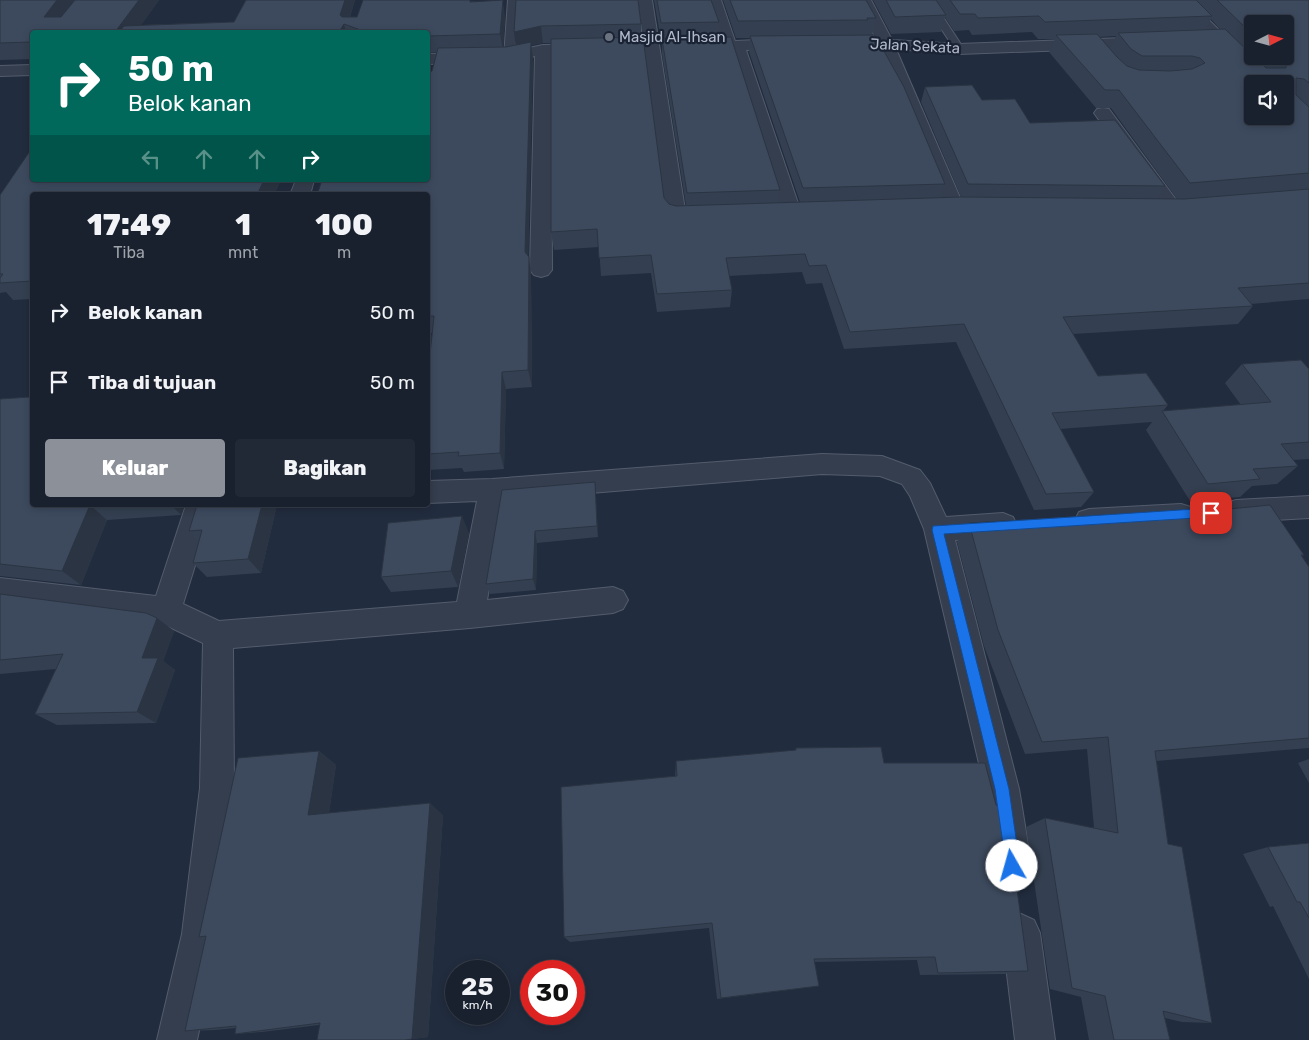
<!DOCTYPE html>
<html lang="id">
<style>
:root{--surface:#19212e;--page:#222936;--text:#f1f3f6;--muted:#9fa3aa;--line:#373e4a;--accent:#8c9099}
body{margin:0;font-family:Rubik,sans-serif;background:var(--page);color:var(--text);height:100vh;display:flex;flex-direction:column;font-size:19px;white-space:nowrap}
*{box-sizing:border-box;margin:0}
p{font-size:16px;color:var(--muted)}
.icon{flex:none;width:28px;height:28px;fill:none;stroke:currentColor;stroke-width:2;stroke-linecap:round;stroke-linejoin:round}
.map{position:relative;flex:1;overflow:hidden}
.panel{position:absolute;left:30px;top:192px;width:400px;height:315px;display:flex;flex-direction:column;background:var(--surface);border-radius:5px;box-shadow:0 2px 8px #0003,0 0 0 1px var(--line)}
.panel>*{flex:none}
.guide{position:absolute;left:30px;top:30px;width:400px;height:152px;border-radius:5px;box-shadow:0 2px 8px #0003,0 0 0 1px var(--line);background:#00695c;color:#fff;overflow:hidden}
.needle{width:32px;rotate:84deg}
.buttons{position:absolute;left:1244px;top:15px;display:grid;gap:10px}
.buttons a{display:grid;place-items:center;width:50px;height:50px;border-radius:5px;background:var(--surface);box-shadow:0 2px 8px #0003,0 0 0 1px var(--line);font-size:25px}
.speed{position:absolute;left:445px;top:960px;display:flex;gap:10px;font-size:25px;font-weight:700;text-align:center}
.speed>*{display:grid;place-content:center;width:65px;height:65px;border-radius:50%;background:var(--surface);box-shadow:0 2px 8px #0003,0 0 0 1px var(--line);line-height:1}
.speed small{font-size:12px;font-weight:400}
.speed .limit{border:8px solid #d22;background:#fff;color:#111}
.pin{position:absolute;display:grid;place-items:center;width:42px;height:42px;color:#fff;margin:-21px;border-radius:10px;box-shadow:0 2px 8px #0006}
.me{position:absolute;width:55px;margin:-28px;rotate:353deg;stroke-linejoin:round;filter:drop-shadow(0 0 4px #0008)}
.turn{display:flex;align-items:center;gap:18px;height:105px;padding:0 15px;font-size:22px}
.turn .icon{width:65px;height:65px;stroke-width:2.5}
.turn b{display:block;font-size:35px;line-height:42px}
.lanes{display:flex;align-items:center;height:48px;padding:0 15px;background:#0003;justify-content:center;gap:25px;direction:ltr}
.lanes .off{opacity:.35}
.eta{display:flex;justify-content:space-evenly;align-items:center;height:85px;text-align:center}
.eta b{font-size:30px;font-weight:800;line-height:35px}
.cta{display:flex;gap:10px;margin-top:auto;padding:10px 15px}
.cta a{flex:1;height:58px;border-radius:5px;background:var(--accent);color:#fff;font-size:20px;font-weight:800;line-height:58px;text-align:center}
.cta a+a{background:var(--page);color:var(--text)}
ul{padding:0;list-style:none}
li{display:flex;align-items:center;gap:15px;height:70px;padding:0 15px}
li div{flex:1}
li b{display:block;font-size:19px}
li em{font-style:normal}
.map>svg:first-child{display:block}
</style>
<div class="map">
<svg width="1309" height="1040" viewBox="0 0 1309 1040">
<rect width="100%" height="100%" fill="#212c3e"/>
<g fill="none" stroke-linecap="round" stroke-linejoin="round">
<defs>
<g id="service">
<path d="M508 0H518L514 57 509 60 504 57Z"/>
<path d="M922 0H932L964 49 962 51H956Z"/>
</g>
<g id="minor">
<path d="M638 0H652L685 210 711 211 714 215 711 219 676 222 669 220 666 216Z"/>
<path d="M707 0H721L735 41 786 39 794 44 786 49 746 50 801 212 798 216H784L781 212 731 50 697 51 689 46 697 41H720Z"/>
<path d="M857 0H871L892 40 959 44 1151 37 1159 42 1151 47 959 54 896 49 964 207 961 211H947L944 207 880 49H842L834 44 842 39H876Z"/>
<path d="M1174 0H1189L1273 84H1256Z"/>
<path d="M589 44 597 49 594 52 551 54 552 270 548 275 541 277 534 275 530 270 535 56 509 62 428 64V54L509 52 543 45Z"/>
<path d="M32 65V75L0 76V66Z"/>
<path d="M1103 108 1109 109 1180 205 1183 209 1180 213H1166L1094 113 1097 109Z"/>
<path d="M296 180H314L310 195H290Z"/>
<path d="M822 454 882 456 920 470 930 483 946 517 1003 513 1013 517 1017 525 1013 533 1003 537 955 540 1019 789 1028 844 1023 857 1010 862 997 857 992 844 985 789 924 529 910 496 902 484 880 476 822 474 504 500 487 600 613 587 623 591 628 600 623 609 613 613 470 628 233 648 234 788 220 934 197 1040H157L182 934 200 788 203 643 163 624 0 604V578L156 596 186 505H214L183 604 219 621 457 602 477 501 428 503V481L492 479Z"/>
<path d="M1309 496V518L1236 522 1226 519 1222 511 1226 503 1236 500Z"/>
<path d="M1181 504 1191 507 1195 515 1191 523 1181 526 1089 531 1079 528 1075 520 1079 512 1089 509Z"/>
<path d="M1021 914 1034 920 1040 933 1055 1040H1015L1002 933 1008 920Z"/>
</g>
</defs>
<!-- service casing -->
<use href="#service" stroke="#535c6c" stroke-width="2"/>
<!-- minor casing -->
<use href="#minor" stroke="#535c6c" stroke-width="2"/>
<!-- service -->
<use href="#service" fill="#353e4e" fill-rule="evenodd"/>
<!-- minor -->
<use href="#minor" fill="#353e4e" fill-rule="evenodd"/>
</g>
<!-- wall -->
<g fill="#344051" fill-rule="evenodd">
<path d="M0 0H159L141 25 234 22 246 0H355L350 17H357L473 1 505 16 503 47 516 45 514 32 516 0 641 24V37L664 198 669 204 676 206 686 205 662 54V40H661L654 0H711L719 22 718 38 780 190 778 203 800 202 749 52 750 38H736L723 0H866L876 18 872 35 865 36 945 184 940 198 961 197 921 102 925 87 982 100 1165 186 1157 199H1177L1111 108H1096L1049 52 1055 39H1038L1032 32 972 35 969 30 954 31 945 17 941 32 891 34 873 0H1309V299L1251 304 1253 306 1238 324 1073 334 1098 376 1168 405 1163 411 1241 405 1225 383 1242 364 1309 369V459L1293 460 1298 466 1277 484 1252 486 1240 497 1190 501 1146 430 1152 422 1060 429 1094 492 1081 507 1034 510 956 342 844 349 822 283 806 284 802 272 729 276 732 290 730 307 657 312 651 273 601 276 599 247 554 250 551 232V43H543L531 45 533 58 528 257 531 275 532 387 506 389 504 469 464 472 462 468 428 470V374L432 333 428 334V180L432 71 437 52 428 53V32H32V59L0 60ZM1211 19 1220 29 1205 30ZM1252 24 1285 56H1252ZM1116 36 1110 49 1099 37Z"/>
<path d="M32 180H281L274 195H32V299L13 300 6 292 0 293V195Z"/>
<path d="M30 397 32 505H184L181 515 107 520 81 585 0 576V399Z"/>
<path d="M595 482 598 537 537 543 536 590 490 594 486 584 502 490Z"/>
<path d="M197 505H277L261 573 207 577 193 563 199 541 189 531Z"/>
<path d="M1126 519 1304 555 1302 556 1309 567V748L1156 761 1168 844 1212 1023 1182 1022 1165 1018 1170 1040H1089L1081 997 1050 989 1026 827 1045 818 1094 828 1087 749 1025 754 984 646 957 542 969 523Z"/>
<path d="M469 533 458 587 391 592 381 577Z"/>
<path d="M0 594 157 618 174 631 163 661 175 670 156 723 57 725 35 714 56 669 0 674Z"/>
<path d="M796 748 884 763 1028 971 1005 974 920 975 917 960 814 962 819 986 717 999 709 928 570 942 564 937 675 777 676 761 795 751Z"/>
<path d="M319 751 336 765 329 813 443 815 428 1037 405 1040 319 1025 262 1032 235 1034 236 1028 215 1030 185 1031 206 938 199 937Z"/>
<path d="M1309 759V783L1298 763Z"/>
<path d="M1309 843V979L1273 906 1270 907 1243 854 1268 847Z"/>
</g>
<!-- shaded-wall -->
<g fill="#2b3442">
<path d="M57 0H79L54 32 44 17Z"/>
<path d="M139 0H159L136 32H115Z"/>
<path d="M345 0H355L347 25 344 24 346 32H339L340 15Z"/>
<path d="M503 0 505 16 503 50 500 34Z"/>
<path d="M541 26 543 43 531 45 533 58 528 270 525 252 516 49 514 32Z"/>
<path d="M264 180H281L274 195H257Z"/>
<path d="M529 257 531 275 532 387 528 370Z"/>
<path d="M502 372 506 389 504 469 500 453Z"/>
<path d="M595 482 596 494 598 537 597 526Z"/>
<path d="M90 505 107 520 81 585 62 571Z"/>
<path d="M171 505H184L181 515Z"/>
<path d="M262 505H277L261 573 248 559Z"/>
<path d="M462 516 469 533 458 587 451 571Z"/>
<path d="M535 531 537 543 536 590 533 579Z"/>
<path d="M157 618 174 631 163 661 175 670 156 723 137 712 142 658Z"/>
<path d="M319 751 336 765 327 826 308 815Z"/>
<path d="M430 803 443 815 428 1037 412 1039Z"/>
</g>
<!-- building -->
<g fill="#3d4a5e" stroke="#2b3442" fill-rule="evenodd">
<path d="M0 0H57L44 17H61L75 0H139L115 32H32V42L0 43Z"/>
<path d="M246 0H345L340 15 342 17H357L363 0H470V2L503 0 500 34 428 36V32H366L344 24 339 32H119L124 26 234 22Z"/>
<path d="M516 0H638L641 24 541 26 514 32Z"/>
<path d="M657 0H711L719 22 661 23Z"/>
<path d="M730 0H866L876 18H867L868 20 738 21Z"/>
<path d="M886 0H936L946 15 895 17Z"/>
<path d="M950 0H1196L1212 16 1045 22 1039 16 978 18 975 14H960Z"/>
<path d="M1217 0H1309V83L1304 79 1296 78V95L1309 107V173L1190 183 1119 90H1105L1056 35 1097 34 1117 57 1127 66 1139 70 1170 71 1192 69 1205 63 1200 58 1192 56H1142L1131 49 1118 33 1225 29 1252 55V56H1254L1266 68H1286V65L1276 56H1285V24H1252V34ZM1252 84H1285V116H1252Z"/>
<path d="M875 35 904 87 945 184 803 188 750 36Z"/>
<path d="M643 37 664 198 669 204 676 206 961 197 1185 199 1309 189V283L1238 288 1253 306 1063 317 1098 376 1146 373 1168 405 1052 413 1094 492 1046 494 964 324 850 332 826 265 809 266 805 254 726 258 732 290 657 294 651 255 599 258 597 229 551 232V39Z"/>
<path d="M731 37 780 190 687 193 662 39Z"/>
<path d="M531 42 525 252 529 257 528 370 502 372 500 453 458 456 459 452 428 454V374L434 316H428V195H317L322 180H428V73L432 71 438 48 506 47Z"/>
<path d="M972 85 982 100 1015 99 1030 123 1115 120 1165 186 968 184 925 87Z"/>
<path d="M32 148V180H264L257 195H32V281L0 283V278L3 274H0V195Z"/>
<path d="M1301 360 1309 369V442L1281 444 1298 466 1253 469 1260 479 1208 484 1162 411 1271 402 1242 364Z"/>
<path d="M32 394V505H90L62 571 0 564V399L30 397Z"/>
<path d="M595 482 597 526 535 531 533 579 486 584 502 490Z"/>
<path d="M197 505H262L248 559 193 563 202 530 189 531Z"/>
<path d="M1270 505 1304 555H1301L1309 567V738L1155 751 1168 844 1182 847 1212 1023 1163 1011 1170 1040H1114L1105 996 1072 988 1045 818 1118 833 1108 737 1042 742 998 630 969 523 1123 514 1126 519Z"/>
<path d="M462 516 451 571 381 577 388 523Z"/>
<path d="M0 594 146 613 157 618 142 658H158L137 712 35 714 63 654 0 660Z"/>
<path d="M881 747 884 763H985L996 805 1006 807 1028 971 938 973 935 957 814 959 819 986 721 998 712 923 564 937 561 787 677 776 676 761 796 750V748Z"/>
<path d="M319 751 308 815 430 803 412 1039 405 1040H317L320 1023 235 1034 236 1026 185 1031 206 936 199 937 238 758Z"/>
<path d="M1309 843V918L1300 902H1297L1268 847Z"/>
</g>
<!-- route -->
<path fill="#1a73e8" stroke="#114b97" d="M1211 508 1217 513 1211 517 944 534 1009 789 1020 866 1018 872 1012 874 1007 872 995 789 932 530 933 526Z"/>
<!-- markers -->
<circle fill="#6b7280" stroke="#1a2333" stroke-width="2" cx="609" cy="37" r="5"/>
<g text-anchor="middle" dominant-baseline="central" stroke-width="4.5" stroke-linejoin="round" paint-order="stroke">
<!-- far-poi labels -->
<g font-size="15" fill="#b1b9ca" stroke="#1a2333" text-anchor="start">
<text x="619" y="37">Masjid Al-Ihsan</text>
</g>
<!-- far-street labels -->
<g font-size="15" fill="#b1b9ca" stroke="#1a2333">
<text transform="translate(915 46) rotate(3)">Jalan Sekata</text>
</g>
</g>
</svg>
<div class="buttons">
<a><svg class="needle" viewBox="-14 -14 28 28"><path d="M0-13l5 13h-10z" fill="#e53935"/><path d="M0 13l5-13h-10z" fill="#9fa3aa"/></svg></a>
<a><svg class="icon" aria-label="sound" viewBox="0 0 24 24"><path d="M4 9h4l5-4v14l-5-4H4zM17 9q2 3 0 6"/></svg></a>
</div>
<div class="speed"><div>25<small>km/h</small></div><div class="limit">30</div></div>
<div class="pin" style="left:1211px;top:513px;background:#d93025"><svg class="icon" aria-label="arrive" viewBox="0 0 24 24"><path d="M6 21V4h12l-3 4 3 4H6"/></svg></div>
<svg class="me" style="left:1012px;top:866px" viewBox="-20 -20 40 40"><circle r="19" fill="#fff"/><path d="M0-13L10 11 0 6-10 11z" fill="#1a73e8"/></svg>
<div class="guide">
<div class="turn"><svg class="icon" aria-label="right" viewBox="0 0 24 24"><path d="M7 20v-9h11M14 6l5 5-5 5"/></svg><div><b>50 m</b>Belok kanan</div></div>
<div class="lanes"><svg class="icon off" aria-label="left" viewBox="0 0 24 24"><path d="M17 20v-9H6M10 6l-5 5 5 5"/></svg><svg class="icon off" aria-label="ahead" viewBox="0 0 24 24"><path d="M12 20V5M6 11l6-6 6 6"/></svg><svg class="icon off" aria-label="ahead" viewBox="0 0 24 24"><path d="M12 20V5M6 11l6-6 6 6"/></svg><svg class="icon" aria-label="right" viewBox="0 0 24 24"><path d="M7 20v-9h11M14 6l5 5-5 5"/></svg></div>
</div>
<section class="panel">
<div class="eta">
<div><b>17:49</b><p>Tiba</p></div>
<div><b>1</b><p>mnt</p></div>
<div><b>100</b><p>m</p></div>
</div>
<ul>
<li><svg class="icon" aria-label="right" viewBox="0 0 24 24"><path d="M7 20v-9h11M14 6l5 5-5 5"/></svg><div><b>Belok kanan</b></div><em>50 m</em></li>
<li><svg class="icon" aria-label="arrive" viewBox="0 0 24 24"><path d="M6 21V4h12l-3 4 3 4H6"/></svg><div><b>Tiba di tujuan</b></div><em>50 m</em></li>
</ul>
<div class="cta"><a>Keluar</a><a>Bagikan</a></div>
</section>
</div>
